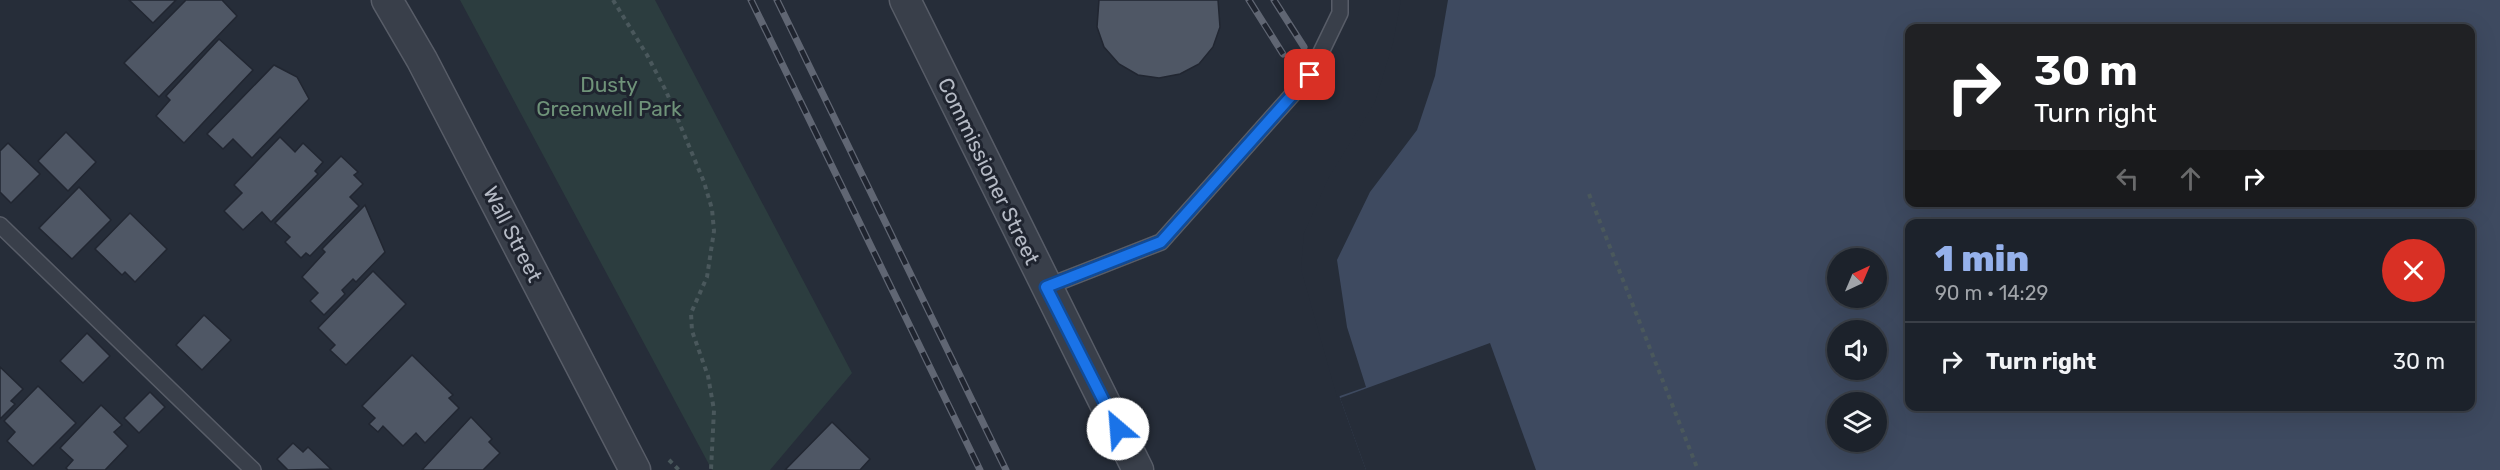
<!DOCTYPE html>
<meta charset="utf-8">
<style>
:root{--surface:#1c222b;--page:#252a33;--text:#f1f3f6;--muted:#a0a4a9;--line:#3a3f47;--accent:#95b1eb}
body{margin:0;font-family:Rubik,sans-serif;background:var(--page);color:var(--text);height:100vh;display:flex;flex-direction:column;font-size:22px;white-space:nowrap}
*{box-sizing:border-box;margin:0}
p{font-size:20px;color:var(--muted)}
.icon{flex:none;width:33px;height:33px;fill:none;stroke:currentColor;stroke-width:2;stroke-linecap:round;stroke-linejoin:round}
.map{position:relative;flex:1;overflow:hidden}
.details{position:absolute;left:1905px;top:219px;width:570px;height:192px;display:flex;flex-direction:column;background:var(--surface);border-radius:12px;box-shadow:0 6px 24px #0002,0 0 0 2px var(--line)}
.details>*{flex:none}
.guide{position:absolute;left:1905px;top:24px;width:570px;height:183px;border-radius:12px;box-shadow:0 6px 24px #0002,0 0 0 2px var(--line);background:#202124;color:#fff;overflow:hidden}
.needle{width:39px;rotate:44deg}
.tools{position:absolute;left:1827px;top:248px;display:grid;gap:12px}
.tools a{display:grid;place-items:center;width:60px;height:60px;border-radius:50%;background:var(--surface);box-shadow:0 6px 24px #0002,0 0 0 2px var(--line);font-size:30px}
.pin{position:absolute;display:grid;place-items:center;width:51px;height:51px;color:#fff;margin:-26px;border-radius:12px;box-shadow:0 3px 9px #0006}
.me{position:absolute;width:66px;margin:-33px;rotate:333deg;stroke-linejoin:round;filter:drop-shadow(0 0 4px #0008)}
.turn{display:flex;align-items:center;gap:21px;height:126px;padding:0 30px;font-size:27px}
.turn .icon{width:78px;height:78px;stroke-width:2.5}
.turn b{display:block;font-size:42px;line-height:51px}
.lanes{display:flex;align-items:center;height:57px;padding:0 30px;background:#0003;justify-content:center;gap:30px;direction:ltr}
.lanes .off{opacity:.35}
.round{display:grid;place-items:center;flex:none;width:63px;height:63px;border-radius:32px;background:var(--page)}
.head{display:flex;align-items:center;justify-content:space-between;height:102px;padding:0 30px}
h1{font-size:36px;font-weight:800;line-height:45px;color:var(--accent)}
ul{padding:0;list-style:none}
li{display:flex;align-items:center;gap:18px;height:78px;padding:0 30px;border-top:2px solid var(--line)}
li div{flex:1}
li b{display:block;font-size:22px}
li em{font-style:normal}
.map>svg:first-child{display:block}
</style>
<div class="map">
<svg width="2500" height="470" viewBox="0 0 2500 470">
<rect width="100%" height="100%" fill="#262d39"/>
<!-- green -->
<path fill="#2c3d3f" d="M460 0H655L852 373 770 470H712Z"/>
<!-- water -->
<path fill="#3e4a60" fill-rule="evenodd" d="M1404 0H2500V470H1366L1340 398 1304 268 1378 103 1396 44ZM1910 28H2470V202H1910ZM1910 224H2470V406H1910ZM1838 258H1876V297H1838ZM1838 330H1876V369H1838ZM1838 402H1876V441H1838Z"/>
<!-- pier -->
<g fill="#262d39">
<path d="M1401 0H1448L1435 76 1417 130 1370 192 1337 260 1347 327 1366 387 1337 397 1301 269 1304 233 1329 177 1375 102 1393 43Z"/>
<path d="M1490 343 1536 470H1366L1340 398Z"/>
</g>
<!-- building -->
<g fill="#4f5765" stroke="#212631" stroke-width="1.5">
<path d="M129 0H176L153 23Z"/>
<path d="M186 0H222L237 16 159 97 124 63Z"/>
<path d="M1099 0H1218L1220 27 1213 47 1199 64 1180 74 1159 78 1138 75 1119 64 1104 47 1097 27Z"/>
<path d="M219 39 253 70 184 143 156 116 170 100 166 96Z"/>
<path d="M274 65 297 77 309 99 252 158 233 139 223 149 207 134Z"/>
<path d="M66 132 96 162 68 191 38 161Z"/>
<path d="M280 137 295 152 303 143 323 162 315 171 318 174 271 222 262 212 243 230 224 211 242 193 234 185Z"/>
<path d="M8 143 40 174 11 203 0 192V151Z"/>
<path d="M341 156 358 172 354 175 363 184 350 197 359 206 310 256 306 253 301 258 285 242 290 237 275 223Z"/>
<path d="M79 187 111 220 72 259 39 228Z"/>
<path d="M365 205 385 252 356 282 353 279 342 290 345 294 324 315 310 301 318 293 302 277 325 252 322 249Z"/>
<path d="M130 213 167 249 135 282 125 272 122 275 95 249Z"/>
<path d="M373 271 406 304 346 365 330 350 335 345 318 328Z"/>
<path d="M204 315 231 340 202 370 176 345Z"/>
<path d="M87 333 110 356 83 383 60 361Z"/>
<path d="M412 355 453 395 449 398 459 408 425 443 416 433 403 446 383 426 378 432 369 424 375 418 362 406Z"/>
<path d="M0 367 23 389 11 401 15 404 0 419Z"/>
<path d="M38 386 76 423 33 466 7 441 15 432 4 421Z"/>
<path d="M150 392 165 407 139 433 124 418Z"/>
<path d="M101 405 122 425 114 432 128 446 105 470H68L66 468 73 460 60 448Z"/>
<path d="M471 417 492 439 489 442 500 453 483 470H422Z"/>
<path d="M832 422 870 459 860 470H785Z"/>
<path d="M293 443 303 452 308 447 331 469 288 470 277 459Z"/>
</g>
<g fill="none" stroke-linecap="round" stroke-linejoin="round">
<defs>
<g id="lane">
<path d="M0 225 253 470"/>
<path d="M1046 287 1161 242 1310 75 1340 13V0"/>
</g>
<g id="street">
<path d="M387 0 422 60 635 470"/>
<path d="M905 0 1138 470"/>
</g>
</defs>
<!-- lane casing -->
<use href="#lane" stroke="#585d68" stroke-width="18"/>
<!-- street casing -->
<use href="#street" stroke="#585d68" stroke-width="33"/>
<!-- path -->
<g stroke="#4a585c" stroke-width="4" stroke-dasharray="4.5 4.5" stroke-linecap="butt">
<path d="M613 0 647 55 666 91 704 182 712 209 714 231 707 277 691 313 692 331 708 376 714 410 711 470"/>
<path d="M1589 194 1698 470"/>
<path d="M669 460 679 470"/>
</g>
<!-- lane -->
<use href="#lane" stroke="#393f4a" stroke-width="15"/>
<!-- street -->
<use href="#street" stroke="#393f4a" stroke-width="30"/>
<defs>
<g id="rail">
<path d="M751 0 980 470"/>
<path d="M777 0 1006 470"/>
<path d="M1249 0 1283 54"/>
<path d="M1274 0 1304 47"/>
</g>
</defs>
<!-- rail casing -->
<use href="#rail" stroke="#606673" stroke-width="7"/>
<!-- rail -->
<use href="#rail" stroke="#1f242f" stroke-width="4.5" stroke-dasharray="14" stroke-linecap="butt"/>
</g>
<g fill="none" stroke-linecap="round" stroke-linejoin="round">
<defs>
<path id="route" d="M1118 429 1046 287 1161 242 1310 75"/>
</defs>
<!-- route casing -->
<use href="#route" stroke="#114b97" stroke-width="15"/>
<!-- route -->
<use href="#route" stroke="#1a73e8" stroke-width="10"/>
</g>
<g text-anchor="middle" dominant-baseline="central" stroke-width="6" stroke-linejoin="round" paint-order="stroke">
<!-- park labels -->
<g font-size="21" fill="#6f9379" stroke="#1f242f">
<text x="609" y="84">Dusty<tspan x="609" dy="24">Greenwell Park</tspan></text>
</g>
<!-- street labels -->
<g font-size="21" fill="#b5bac5" stroke="#1f242f">
<text transform="translate(989 171) rotate(64)">Commissioner Street</text>
<text transform="translate(513 234) rotate(63)">Wall Street</text>
</g>
</g>
</svg>
<div class="tools">
<a><svg class="needle" viewBox="-14 -14 28 28"><path d="M0-13l5 13h-10z" fill="#e53935"/><path d="M0 13l5-13h-10z" fill="#a0a4a9"/></svg></a>
<a><svg class="icon" aria-label="sound" viewBox="0 0 24 24"><path d="M4 9h4l5-4v14l-5-4H4zM17 9q2 3 0 6"/></svg></a>
<a><svg class="icon" aria-label="layers" viewBox="0 0 24 24"><path d="M12 4l9 5-9 5-9-5zM3 14l9 5 9-5"/></svg></a>
</div>
<div class="pin" style="left:1310px;top:75px;background:#d93025"><svg class="icon" aria-label="arrive" viewBox="0 0 24 24"><path d="M6 21V4h12l-3 4 3 4H6"/></svg></div>
<svg class="me" style="left:1118px;top:429px" viewBox="-20 -20 40 40"><circle r="19" fill="#fff"/><path d="M0-13L10 11 0 6-10 11z" fill="#1a73e8"/></svg>
<div class="guide">
<div class="turn"><svg class="icon" aria-label="right" viewBox="0 0 24 24"><path d="M7 20v-9h11M14 6l5 5-5 5"/></svg><div><b>30 m</b>Turn right</div></div>
<div class="lanes"><svg class="icon off" aria-label="left" viewBox="0 0 24 24"><path d="M17 20v-9H6M10 6l-5 5 5 5"/></svg><svg class="icon off" aria-label="ahead" viewBox="0 0 24 24"><path d="M12 20V5M6 11l6-6 6 6"/></svg><svg class="icon" aria-label="right" viewBox="0 0 24 24"><path d="M7 20v-9h11M14 6l5 5-5 5"/></svg></div>
</div>
<section class="details">
<div class="head"><div><h1>1 min</h1><p>90 m · 14:29</p></div><a class="round" style="background:#d93025;color:#fff"><svg class="icon" aria-label="close" viewBox="0 0 24 24"><path d="M6 6l12 12M18 6L6 18"/></svg></a></div>
<ul>
<li><svg class="icon" aria-label="right" viewBox="0 0 24 24"><path d="M7 20v-9h11M14 6l5 5-5 5"/></svg><div><b>Turn right</b></div><em>30 m</em></li>
</ul>
</section>
</div>
